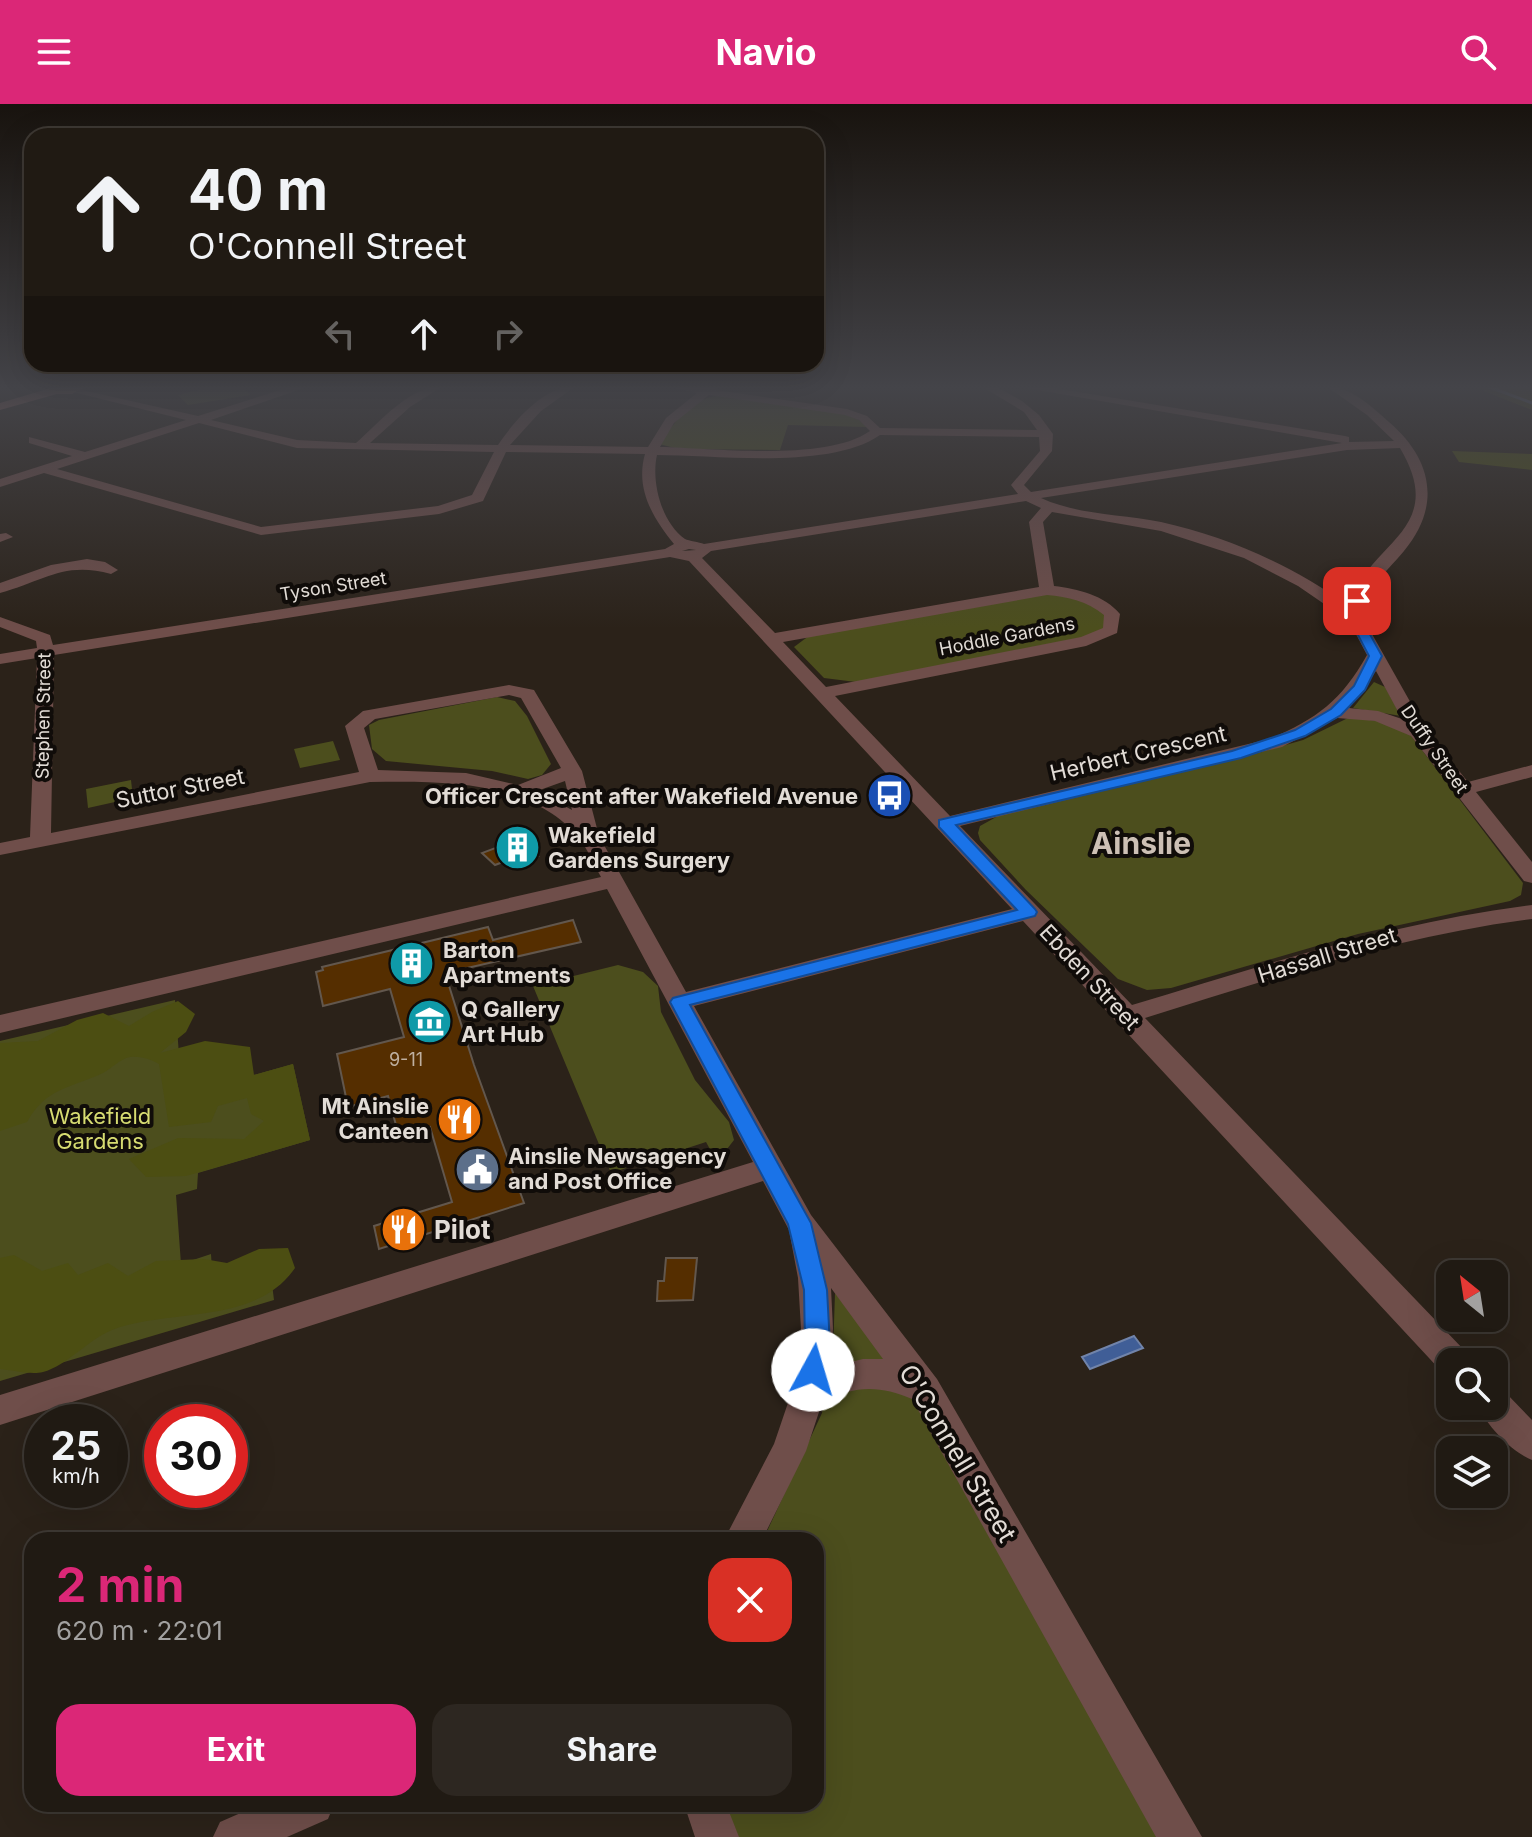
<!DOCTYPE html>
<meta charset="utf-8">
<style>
:root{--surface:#201a13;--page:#2d2721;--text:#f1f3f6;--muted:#a2a1a0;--line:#3d3833;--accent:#db2777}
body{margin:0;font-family:Inter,sans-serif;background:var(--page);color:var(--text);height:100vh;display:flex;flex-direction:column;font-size:30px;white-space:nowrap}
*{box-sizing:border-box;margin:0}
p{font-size:26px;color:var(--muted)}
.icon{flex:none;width:44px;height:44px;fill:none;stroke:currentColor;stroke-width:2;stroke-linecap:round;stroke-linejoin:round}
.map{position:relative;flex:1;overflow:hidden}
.drawer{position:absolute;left:24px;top:1428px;width:800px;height:280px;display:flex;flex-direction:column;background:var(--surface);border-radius:24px;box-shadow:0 8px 32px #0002,0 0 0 2px var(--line)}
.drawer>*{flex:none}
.guide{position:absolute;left:24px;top:24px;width:800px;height:244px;border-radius:24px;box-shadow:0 8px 32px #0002,0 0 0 2px var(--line);background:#201a13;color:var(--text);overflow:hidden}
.needle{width:52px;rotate:330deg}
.buttons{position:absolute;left:1436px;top:1156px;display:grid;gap:16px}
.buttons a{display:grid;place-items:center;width:72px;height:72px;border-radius:16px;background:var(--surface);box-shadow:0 8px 32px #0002,0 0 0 2px var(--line);font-size:40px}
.speed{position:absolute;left:24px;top:1300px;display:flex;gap:16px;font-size:40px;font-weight:700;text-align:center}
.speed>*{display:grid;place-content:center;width:104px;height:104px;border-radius:50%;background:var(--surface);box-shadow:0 8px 32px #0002,0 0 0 2px var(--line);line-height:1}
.speed small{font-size:20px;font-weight:400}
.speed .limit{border:12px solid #d22;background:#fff;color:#111}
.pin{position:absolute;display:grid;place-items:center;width:68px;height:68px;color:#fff;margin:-34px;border-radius:16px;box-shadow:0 4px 12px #0006}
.me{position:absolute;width:88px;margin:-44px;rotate:6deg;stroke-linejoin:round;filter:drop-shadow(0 0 6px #0008)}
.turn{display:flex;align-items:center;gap:28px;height:168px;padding:0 32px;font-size:36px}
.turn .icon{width:104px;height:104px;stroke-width:2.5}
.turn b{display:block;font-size:56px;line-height:68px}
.lanes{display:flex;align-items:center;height:76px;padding:0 32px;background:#0003;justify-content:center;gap:40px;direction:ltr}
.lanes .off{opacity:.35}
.round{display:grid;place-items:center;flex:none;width:84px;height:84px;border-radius:24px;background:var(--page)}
.overview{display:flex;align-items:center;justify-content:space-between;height:136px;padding:0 32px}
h1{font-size:48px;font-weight:700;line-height:60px;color:var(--accent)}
.action{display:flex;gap:16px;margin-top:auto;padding:16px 32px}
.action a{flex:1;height:92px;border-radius:24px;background:var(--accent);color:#fff;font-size:32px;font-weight:700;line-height:92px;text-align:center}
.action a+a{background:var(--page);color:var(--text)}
header{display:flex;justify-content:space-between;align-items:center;height:104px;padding:0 32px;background:var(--accent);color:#fff;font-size:36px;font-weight:700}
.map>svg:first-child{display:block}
</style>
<header><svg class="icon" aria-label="menu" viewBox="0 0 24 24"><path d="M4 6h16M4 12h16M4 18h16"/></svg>Navio<svg class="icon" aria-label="search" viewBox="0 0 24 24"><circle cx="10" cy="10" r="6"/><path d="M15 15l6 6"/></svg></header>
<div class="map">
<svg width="1532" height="1733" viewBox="0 0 1532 1733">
<rect width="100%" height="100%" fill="#2b2219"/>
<!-- green -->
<g fill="#4c4e1d">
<path d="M214 282H241L251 291 188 301 178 291Z"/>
<path d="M717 292 841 308 859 316 867 323 788 321 780 346 679 345 659 340C673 320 692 294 717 292Z"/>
<path d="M1053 490 1092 499 1107 512 1105 525 1085 533 856 578 824 574 794 543 810 531 1025 492Z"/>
<path d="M1374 578 1385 583 1401 612 1353 604Z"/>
<path d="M497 593 515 597 527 612 551 660 542 671 528 675 492 667 386 657 372 645 369 621 379 616Z"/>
<path d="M1350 613 1383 618 1409 629 1523 779 1521 791 1510 797 1358 830 1171 884 1147 886 1118 875 1026 786 980 736 978 729 980 722 998 712 1251 651 1303 636Z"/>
<path d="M333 637 340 656 300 664 294 645Z"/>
<path d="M131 676 133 694 88 704 86 685Z"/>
<path d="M618 861 643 868 658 882 661 908 695 976 729 1018 734 1036 717 1058 706 1038 611 1069 533 882Z"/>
<path d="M175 896 180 965 250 972 293 960 310 1036 198 1069 197 1085 176 1091 181 1160 211 1150 212 1165 270 1164 274 1196 0 1277V937Z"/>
<path d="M835 1189 922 1304 1162 1733H736L726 1700H816V1436H763L822 1309 833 1249Z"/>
</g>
<!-- forest -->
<g fill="#4c4e12">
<path d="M1471 282H1532V306Z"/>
<path d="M1452 347 1532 350V366L1459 358Z"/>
<path d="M178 897 195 910 186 928 160 949 205 937 250 943 254 971 293 960 310 1036 186 1072 146 1073 129 1055 178 1034 244 1035 264 1017 251 1010 247 994 218 1002 211 1018 169 1023 159 960C150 955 141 952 130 953 120 955 112 964 103 969 70 984 46 984 27 1018L0 1027V939L38 937 77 916 103 909 129 922 152 908Z"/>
<path d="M288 1144 295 1164C255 1222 170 1204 112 1226 89 1235 66 1262 43 1268 31 1271 12 1266 0 1265V1154L14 1151 42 1167 68 1159 78 1171 108 1159 128 1172 156 1157 204 1155 227 1159 259 1145Z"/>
</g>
<!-- water -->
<path fill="#405e97" stroke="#7184aa" stroke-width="2" d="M1134 1232 1143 1244 1090 1265 1082 1253Z"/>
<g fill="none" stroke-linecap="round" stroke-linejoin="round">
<!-- stream -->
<path stroke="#7184aa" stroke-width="3" d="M1487 282 1532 299"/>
</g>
<!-- building -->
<g fill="#552e00" stroke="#62574d" stroke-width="2">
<path d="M522 734 538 752 509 763 503 758 495 761 482 749Z"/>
<path d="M573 816 581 838 445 869 474 961 524 1099 379 1145 374 1122 452 1098 430 1023 399 1032 388 992 348 1003 337 950 404 933 390 885 323 902 316 868 323 866 322 863 488 823 493 836Z"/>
<path d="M666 1154H697L693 1196 657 1197 658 1177H664Z"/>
</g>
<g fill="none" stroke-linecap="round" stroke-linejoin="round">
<!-- minor -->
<g fill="#6f4e4a" fill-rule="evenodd">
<path d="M293 282H310L211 316 297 336 356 339C380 318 409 282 443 282L410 303 370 339 498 341C515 316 544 282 576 282L541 307 510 341 648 343 666 314 697 289 665 282H714L716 286 847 305 867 312 880 324 1037 326 1024 308 981 282H995L1022 297 1039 311 1053 330 1052 347 1024 381 1031 388 1342 339 1015 282H1042L1345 332 1349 333V338L1394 337 1367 311 1326 282C1350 282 1371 302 1389 318 1432 355 1442 401 1404 447 1383 472 1369 480 1363 514L1426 626 1468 678 1532 661V673L1476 688 1532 758V779L1524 777 1411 632 1375 617 1337 614 1282 643 960 722 1132 901C1264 861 1394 818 1532 801V815C1398 832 1273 874 1145 914L1466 1248 1470 1258H1450V1271L1442 1268 1023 817 694 902 811 1111 937 1275 1202 1733H1156L912 1295C880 1281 853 1281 822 1299L806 1347 762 1436H724L774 1340 791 1290 798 1258 801 1225 798 1174 789 1126 763 1077 0 1321V1291L753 1058 607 785 0 929V911L601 773C594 761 588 746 580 735 531 675 440 677 370 678L0 751V739L30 733 37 554 0 560V550L37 544 36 537 0 523V513L50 531 53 541 665 445 674 440C653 414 635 385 645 350L506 348 483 397 439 410 261 431 44 369 0 383V375L72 352 29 339V333L85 348 186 316 73 288V284L198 312ZM709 291 845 311 859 316 870 327C826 358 714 344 660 343L674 319ZM199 319 297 344 494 348 472 391 438 402 261 423 57 365ZM880 331 1039 333 1040 347 1011 381 1018 390 704 440C699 438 689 437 685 435 661 418 651 377 657 351 717 351 830 366 880 331ZM1400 344C1450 428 1366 438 1349 502 1293 462 1229 433 1161 418 1121 410 1078 411 1041 394L1347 346ZM1026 397 1041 404 1029 418 1039 483 775 529 702 454 711 447ZM1052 408 1161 427 1244 454 1298 482 1349 517 1367 551C1341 597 1317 615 1269 635L950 712 835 592 1086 542 1117 529 1120 510C1104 491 1078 485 1054 482L1043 418ZM689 445 696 446 682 447ZM670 453 689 457 1012 805 686 888 599 732 582 667 534 586 509 581 363 607 345 622 359 668 51 729 54 551ZM1047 491C1068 493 1087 497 1104 511L1103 524 1081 533 826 583 783 538ZM1376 567 1402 615 1378 607 1349 604ZM509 591 521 594 561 664 518 681 466 669 378 666 364 624 375 615ZM565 677 572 706 537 687ZM831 1184 883 1255H863L830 1263 833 1225Z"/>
<path d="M0 430 6 429 13 433 0 438Z"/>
<path d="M87 455 105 458 118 466 111 470C64 457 44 477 0 489V479L51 461Z"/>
<path d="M1494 1285 1506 1289 1532 1316V1356C1512 1348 1487 1322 1478 1302H1494Z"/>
<path d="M261 1700H334L328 1715 287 1733H213L220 1718Z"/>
<path d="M684 1700H726L739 1733H695Z"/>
</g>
<!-- major -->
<path fill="#b9766f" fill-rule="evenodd" d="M72 282H87L72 290H57L0 306V299L54 283Z"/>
</g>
<!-- sky -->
<linearGradient id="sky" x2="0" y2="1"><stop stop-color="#18130e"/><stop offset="0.54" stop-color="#444449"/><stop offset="1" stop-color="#444449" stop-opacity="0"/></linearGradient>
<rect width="1532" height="525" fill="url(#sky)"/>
<!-- route -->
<path fill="#1a73e8" stroke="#114b97" stroke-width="2" d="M1357 493 1363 497 1361 514 1382 552 1365 586 1341 611 1305 632 1241 654 956 721 1035 805 1037 808 1035 812 690 901 811 1119 827 1186 830 1241 821 1273 813 1277 804 1273 800 1266 805 1241 804 1186 788 1120 670 898 673 894 1017 806 939 723V716L1232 647 1295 626 1331 605 1354 582 1369 552 1349 514 1351 497Z"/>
<!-- icons -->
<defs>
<symbol id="bus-disc" viewBox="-11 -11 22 22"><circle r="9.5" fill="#1a4fb4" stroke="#100c09"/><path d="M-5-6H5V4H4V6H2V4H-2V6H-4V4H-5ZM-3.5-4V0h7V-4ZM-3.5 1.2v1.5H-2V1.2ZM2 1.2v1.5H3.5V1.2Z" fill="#fff"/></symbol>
<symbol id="building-disc" viewBox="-11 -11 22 22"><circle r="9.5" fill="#0f9aa8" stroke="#100c09"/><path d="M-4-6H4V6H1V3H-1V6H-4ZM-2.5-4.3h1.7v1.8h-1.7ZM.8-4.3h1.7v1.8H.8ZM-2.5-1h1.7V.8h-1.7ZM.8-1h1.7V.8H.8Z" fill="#fff"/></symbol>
<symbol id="museum-disc" viewBox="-11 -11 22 22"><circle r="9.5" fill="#0f9aa8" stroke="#100c09"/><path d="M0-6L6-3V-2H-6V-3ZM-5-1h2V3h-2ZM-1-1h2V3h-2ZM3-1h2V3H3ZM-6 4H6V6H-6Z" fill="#fff"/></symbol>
<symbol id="restaurant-disc" viewBox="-11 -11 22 22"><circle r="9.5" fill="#e8710a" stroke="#100c09"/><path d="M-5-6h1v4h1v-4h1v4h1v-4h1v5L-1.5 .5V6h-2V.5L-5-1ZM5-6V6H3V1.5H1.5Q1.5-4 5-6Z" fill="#fff"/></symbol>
<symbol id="civic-disc" viewBox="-11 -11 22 22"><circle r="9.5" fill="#5c6f8a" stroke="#100c09"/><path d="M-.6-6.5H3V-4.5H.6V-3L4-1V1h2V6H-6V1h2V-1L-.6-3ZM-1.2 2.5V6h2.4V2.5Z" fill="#fff"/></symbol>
</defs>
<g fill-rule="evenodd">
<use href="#bus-disc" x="864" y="666" width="51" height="51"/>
<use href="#building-disc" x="492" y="718" width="51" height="51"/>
<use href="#building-disc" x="386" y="834" width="51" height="51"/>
<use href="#museum-disc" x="404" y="892" width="51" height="51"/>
<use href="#restaurant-disc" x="434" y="990" width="51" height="51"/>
<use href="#civic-disc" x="452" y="1040" width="51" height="51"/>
<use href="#restaurant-disc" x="378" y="1100" width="51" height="51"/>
</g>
<g text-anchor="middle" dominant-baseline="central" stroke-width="8" stroke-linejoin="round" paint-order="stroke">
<!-- far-street labels -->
<g font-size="18" fill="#e2dcd6" stroke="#100c09">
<text transform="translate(333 482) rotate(-9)">Tyson Street</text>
<text transform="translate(1007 532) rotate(-11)">Hoddle Gardens</text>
<text transform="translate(43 612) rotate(-89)">Stephen Street</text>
<text transform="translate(1435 645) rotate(55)">Duffy Street</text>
</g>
<!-- number labels -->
<g font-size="18" fill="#bfb0a0">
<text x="406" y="955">9-11</text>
</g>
<!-- street labels -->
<g font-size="22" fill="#e2dcd6" stroke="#100c09">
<text transform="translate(1138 649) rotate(-13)">Herbert Crescent</text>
<text transform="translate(180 684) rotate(-11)">Suttor Street</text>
<text transform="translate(1327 851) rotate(-17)">Hassall Street</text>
<text transform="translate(1090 873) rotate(47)">Ebden Street</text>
</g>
<!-- poi labels -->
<g font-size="22" font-weight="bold" fill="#e2dcd6" stroke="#100c09" text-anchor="start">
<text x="858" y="692" text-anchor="end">Officer Crescent after Wakefield Avenue</text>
<text x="548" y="731">Wakefield<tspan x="548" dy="25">Gardens Surgery</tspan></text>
<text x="443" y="846">Barton<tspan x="443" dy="25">Apartments</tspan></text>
<text x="461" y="905">Q Gallery<tspan x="461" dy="25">Art Hub</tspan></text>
<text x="429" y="1002" text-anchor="end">Mt Ainslie<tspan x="429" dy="25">Canteen</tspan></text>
<text x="508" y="1052">Ainslie Newsagency<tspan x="508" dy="25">and Post Office</tspan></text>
</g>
<!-- park labels -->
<g font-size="22" fill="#d6db71" stroke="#100c09">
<text x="100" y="1012">Wakefield<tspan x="100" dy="25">Gardens</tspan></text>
</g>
<!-- near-poi labels -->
<g font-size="26" font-weight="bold" fill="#e2dcd6" stroke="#100c09" text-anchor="start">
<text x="434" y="1125">Pilot</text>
</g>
<!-- near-street labels -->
<g font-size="26" fill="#e2dcd6" stroke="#100c09">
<text transform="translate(958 1349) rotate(59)">O'Connell Street</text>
</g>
<!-- district labels -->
<g font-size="30" font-weight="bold" fill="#cdc0b5" stroke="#100c09">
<text x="1141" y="739">Ainslie</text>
</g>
</g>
</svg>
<div class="buttons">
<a><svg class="needle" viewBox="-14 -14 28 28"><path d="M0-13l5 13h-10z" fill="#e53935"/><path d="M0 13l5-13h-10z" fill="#a2a1a0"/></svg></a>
<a><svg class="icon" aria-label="search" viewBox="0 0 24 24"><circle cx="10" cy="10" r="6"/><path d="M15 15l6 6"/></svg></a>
<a><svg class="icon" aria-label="layers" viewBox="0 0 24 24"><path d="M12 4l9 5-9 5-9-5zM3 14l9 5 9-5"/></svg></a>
</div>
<div class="speed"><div>25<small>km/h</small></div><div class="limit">30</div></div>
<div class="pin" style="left:1357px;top:497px;background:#d93025"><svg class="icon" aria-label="arrive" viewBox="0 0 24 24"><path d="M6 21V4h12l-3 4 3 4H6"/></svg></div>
<svg class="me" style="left:813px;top:1266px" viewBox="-20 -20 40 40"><circle r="19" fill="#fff"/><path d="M0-13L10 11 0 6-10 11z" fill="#1a73e8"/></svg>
<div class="guide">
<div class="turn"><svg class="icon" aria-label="ahead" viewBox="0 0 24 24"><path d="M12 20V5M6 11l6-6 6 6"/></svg><div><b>40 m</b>O'Connell Street</div></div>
<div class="lanes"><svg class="icon off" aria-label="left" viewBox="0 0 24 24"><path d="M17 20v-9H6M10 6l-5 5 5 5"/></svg><svg class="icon" aria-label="ahead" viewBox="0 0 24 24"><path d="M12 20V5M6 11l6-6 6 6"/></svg><svg class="icon off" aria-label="right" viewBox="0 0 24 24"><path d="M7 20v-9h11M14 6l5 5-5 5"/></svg></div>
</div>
<section class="drawer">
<div class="overview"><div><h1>2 min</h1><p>620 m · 22:01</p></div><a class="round" style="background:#d93025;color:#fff"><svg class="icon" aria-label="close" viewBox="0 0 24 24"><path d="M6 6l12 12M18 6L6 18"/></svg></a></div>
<div class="action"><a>Exit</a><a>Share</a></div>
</section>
</div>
